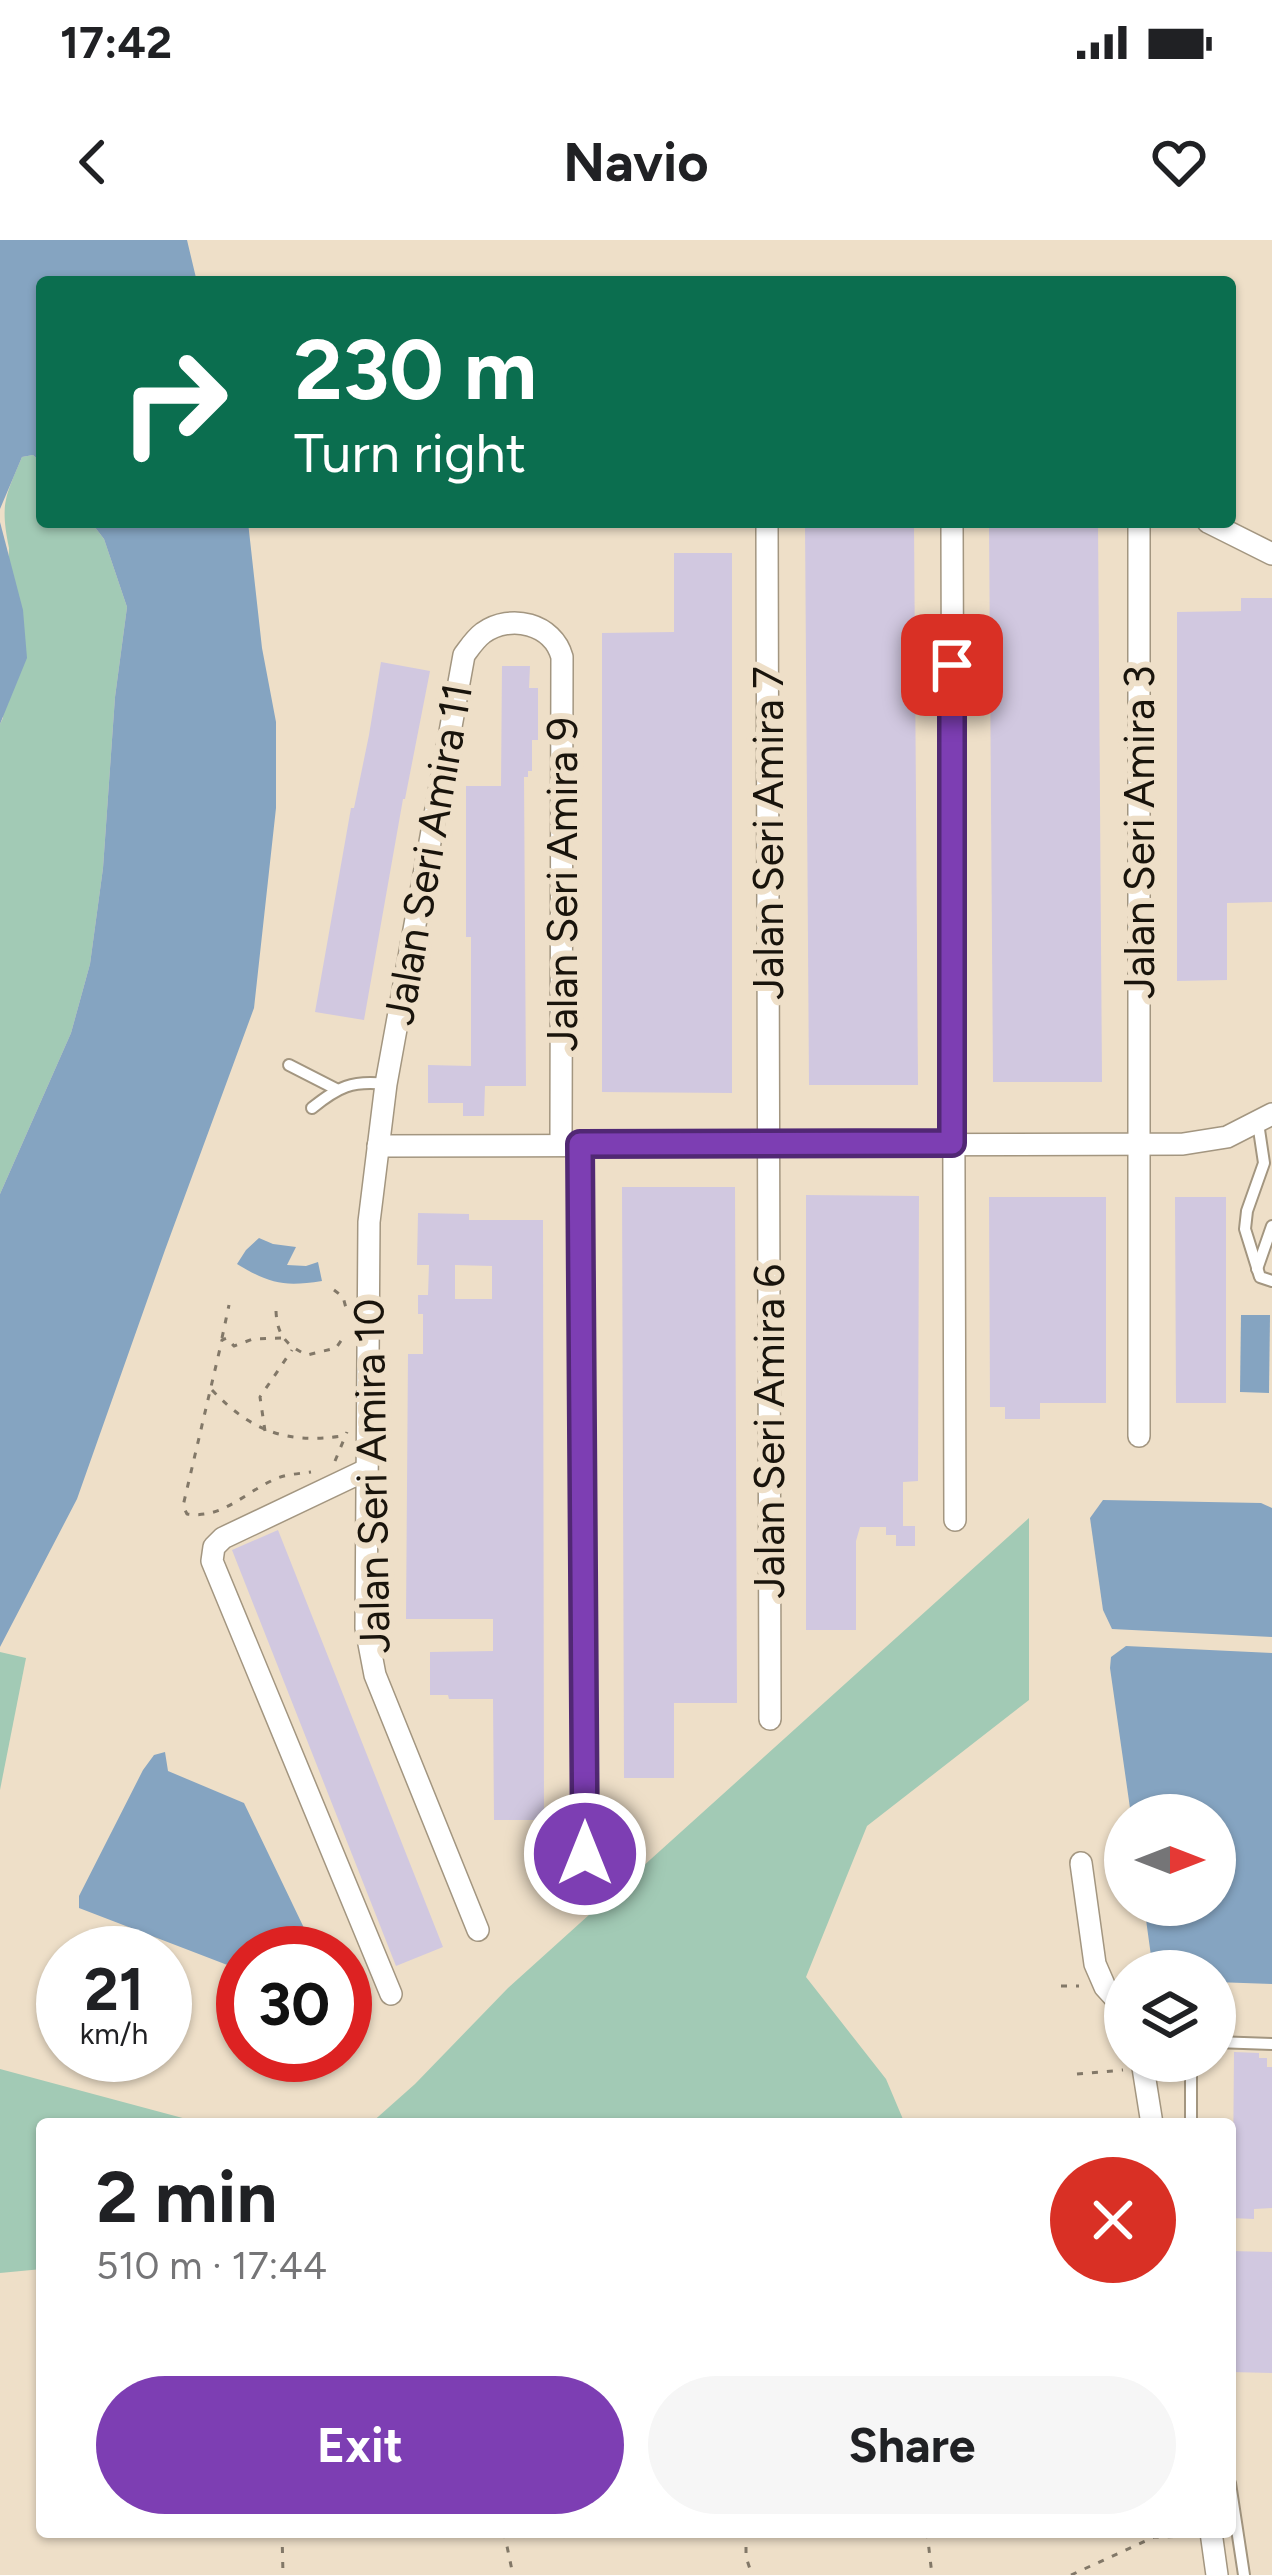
<!DOCTYPE html>
<meta charset="utf-8">
<style>
:root{--surface:#fff;--page:#f6f6f6;--text:#202124;--muted:#757577;--accent:#7d3eb3}
body{margin:0;font-family:Figtree,sans-serif;background:var(--page);color:var(--text);height:100vh;display:flex;flex-direction:column;font-size:45px;white-space:nowrap}
*{box-sizing:border-box;margin:0}
p{font-size:39px;color:var(--muted)}
.icon{flex:none;width:66px;height:66px;fill:none;stroke:currentColor;stroke-width:2;stroke-linecap:round;stroke-linejoin:round}
.map{position:relative;flex:1;overflow:hidden}
.sheet{position:absolute;left:36px;top:1878px;width:1200px;height:420px;display:flex;flex-direction:column;background:var(--surface);border-radius:12px;box-shadow:0 3px 9px #0004}
.sheet>*{flex:none}
.hud{position:absolute;left:36px;top:36px;width:1200px;height:252px;border-radius:12px;box-shadow:0 3px 9px #0004;background:#0b6e4f;color:#fff;overflow:hidden}
.needle{width:78px;rotate:90deg}
.buttons{position:absolute;left:1104px;top:1554px;display:grid;gap:24px}
.buttons a{display:grid;place-items:center;width:132px;height:132px;border-radius:50%;background:var(--surface);box-shadow:0 3px 9px #0004;font-size:60px}
.speed{position:absolute;left:36px;top:1686px;display:flex;gap:24px;font-size:60px;font-weight:700;text-align:center}
.speed>*{display:grid;place-content:center;width:156px;height:156px;border-radius:50%;background:var(--surface);box-shadow:0 3px 9px #0004;line-height:1}
.speed small{font-size:30px;font-weight:400}
.speed .limit{border:18px solid #d22;background:#fff;color:#111}
.pin{position:absolute;display:grid;place-items:center;width:102px;height:102px;color:#fff;margin:-51px;border-radius:24px;box-shadow:0 6px 18px #0006}
.me{position:absolute;width:132px;margin:-66px;rotate:0deg;stroke-linejoin:round;filter:drop-shadow(0 0 9px #0008)}
.turn{display:flex;align-items:center;gap:42px;height:252px;padding:0 60px;font-size:54px}
.turn .icon{width:156px;height:156px;stroke-width:2.5}
.turn b{display:block;font-size:84px;line-height:102px}
.round{display:grid;place-items:center;flex:none;width:126px;height:126px;border-radius:63px;background:var(--page)}
.summary{display:flex;align-items:center;justify-content:space-between;height:204px;padding:0 60px}
h1{font-size:72px;font-weight:700;line-height:90px}
.button{display:flex;gap:24px;margin-top:auto;padding:24px 60px}
.button a{flex:1;height:138px;border-radius:72px;background:var(--accent);color:#fff;font-size:48px;font-weight:700;line-height:138px;text-align:center}
.button a+a{background:var(--page);color:var(--text)}
.status{display:flex;justify-content:space-between;align-items:center;height:84px;padding:0 60px;background:var(--surface);direction:ltr}
.status svg{height:33px;fill:currentColor}
header{display:flex;justify-content:space-between;align-items:center;height:156px;padding:0 60px;background:var(--surface);font-size:54px;font-weight:700}
.map>svg:first-child{display:block}
</style>
<div class="status"><b>17:42</b><svg viewBox="0 0 49 12"><path d="M0 12V9h3v3zM5 12V6h3v6zM10 12V3h3v9zM15 12V0h3v12zM26 1h20v11H26zM47 4h2v5h-2z"/></svg></div>
<header><svg class="icon" aria-label="back" viewBox="0 0 24 24"><path d="M15 5l-7 7 7 7"/></svg>Navio<svg class="icon" aria-label="heart" viewBox="0 0 24 24"><path d="M12 20l-8-8c-3-5 5-10 8-4 3-6 11-1 8 4z"/></svg></header>
<div class="map">
<svg width="1272" height="2335" viewBox="0 0 1272 2335">
<rect width="100%" height="100%" fill="#eedfc8"/>
<!-- green -->
<g fill="#a2cab5">
<path d="M33 215 42 223V282H91L104 299 127 367 115 457 103 628 90 724 71 793 0 954V484L3 478 9 308C0 264 5 257 22 217Z"/>
<path d="M1029 1278V1460L867 1586 806 1737 886 1839 905 1884H370L415 1844 508 1748Z"/>
<path d="M0 1412 26 1418 0 1550Z"/>
<path d="M0 1829 205 1884H42V2029L0 2033Z"/>
</g>
<!-- water -->
<g fill="#85a4c1">
<path d="M0 0H187L197 42H42V223L33 215 22 217 0 269Z"/>
<path d="M0 282 23 370 27 418 0 484Z"/>
<path d="M91 282H248L262 408 276 482V568L254 768 165 1010 77 1259 0 1407V954L71 793 90 724 103 628 115 457 127 367 104 299Z"/>
<path d="M259 998 273 1004 296 1007 287 1025 306 1026 318 1022 322 1041C284 1047 270 1044 237 1024L246 1010Z"/>
<path d="M1241 1075H1270L1269 1153 1240 1152Z"/>
<path d="M1103 1260 1261 1263 1272 1268V1397L1112 1389 1103 1370 1090 1278Z"/>
<path d="M1126 1406 1272 1413V1744L1215 1742V1731H1161L1151 1716 1144 1665H1215V1575H1131L1110 1428 1111 1417Z"/>
<path d="M165 1512 168 1531 244 1563 316 1713H243V1731L79 1668V1656L143 1530 154 1515Z"/>
</g>
<!-- building -->
<g fill="#d1c8e0" fill-rule="evenodd">
<path d="M805 282H914L918 845H809Z"/>
<path d="M989 282H1098L1102 842H993Z"/>
<path d="M674 313H732V853L602 852V393L674 392Z"/>
<path d="M1241 358H1272V662L1227 663V740L1177 741V372L1241 371Z"/>
<path d="M381 422 430 431 405 559H403L364 780 315 772 351 568H354L369 495Z"/>
<path d="M502 426H530L529 448H538V500H532V531H528V537H524L526 846H485L484 876H463V863H428V825L471 826V697H466V546H501Z"/>
<path d="M622 947H735L737 1463H674V1538H624Z"/>
<path d="M806 955 919 956 918 1241 903 1242V1286H915V1306H896V1295H886V1287H860L856 1301V1390H806Z"/>
<path d="M989 957H1106V1163H1040V1179H1005V1167H990Z"/>
<path d="M1175 957H1226V1163H1176Z"/>
<path d="M418 973 469 974V980H543L544 1580H494L493 1459H449L448 1455H430V1412L493 1411V1379H406L408 1114H423V1074H418V1055H428L429 1025H417ZM455 1025 492 1026V1059H455Z"/>
<path d="M278 1290 443 1707 396 1726 232 1310Z"/>
<path d="M1234 1812 1259 1813V1818H1267V1827H1272V1968L1254 1969V1979L1230 1978V1927H1233Z"/>
<path d="M1230 2011 1272 2012V2133L1230 2132Z"/>
</g>
<g fill="none" stroke-linecap="round" stroke-linejoin="round">
<defs>
<g id="service">
<path d="M289 825 336 849"/>
<path d="M312 868C338 847 352 840 386 844"/>
<path d="M1258 883 1264 923 1247 971 1245 989 1260 1037 1272 1041"/>
<path d="M1257 1029 1272 986"/>
<path d="M1215 1802 1272 1804"/>
<path d="M1191 1884V1821"/>
<path d="M1230 2243 1244 2335"/>
</g>
<g id="minor">
<path d="M952 282 955 1280"/>
<path d="M1208 282 1272 314"/>
<path d="M767 283 770 1479"/>
<path d="M580 905 585 1614"/>
<path d="M378 906 1183 904 1227 897 1272 874"/>
<path d="M1139 1196V282"/>
<path d="M366 1230 223 1298 214 1307 212 1321 391 1754"/>
<path d="M1081 1623 1095 1724 1105 1747 1125 1769"/>
<path d="M478 1690 375 1435 366 1388 369 982 386 844 464 415C470 407 475 399 483 393 511 373 553 384 562 417L561 905"/>
<path d="M1142 1821 1152 1884"/>
<path d="M1211 2292 1217 2335"/>
</g>
</defs>
<!-- service casing -->
<use href="#service" stroke="#a39680" stroke-width="14"/>
<!-- minor casing -->
<use href="#minor" stroke="#a39680" stroke-width="24"/>
<!-- path -->
<g stroke="#827868" stroke-width="3" stroke-dasharray="6 9" stroke-linecap="butt">
<path d="M334 1050 343 1057 346 1068"/>
<path d="M276 1071C277 1095 286 1105 307 1115L336 1108 345 1095"/>
<path d="M222 1098 229 1065"/>
<path d="M281 1098 253 1099 234 1106 227 1098 222 1100 183 1266 187 1274C221 1279 242 1255 271 1241 283 1234 298 1234 311 1232"/>
<path d="M212 1150C251 1191 286 1204 342 1196"/>
<path d="M265 1191 260 1157 292 1110"/>
<path d="M335 1221 347 1192"/>
<path d="M1061 1746H1079"/>
<path d="M1077 1834 1123 1830"/>
<path d="M282 2292 283 2335"/>
<path d="M504 2292 513 2335"/>
<path d="M746 2292V2317L752 2335"/>
<path d="M927 2292 932 2335"/>
<path d="M1071 2335 1154 2297 1192 2296"/>
</g>
<!-- service -->
<use href="#service" stroke="#fff" stroke-width="10"/>
<!-- minor -->
<use href="#minor" stroke="#fff" stroke-width="21"/>
</g>
<g fill="none" stroke-linecap="round" stroke-linejoin="round">
<defs>
<path id="route" d="M585 1614 580 904 952 903V425"/>
</defs>
<!-- route casing -->
<use href="#route" stroke="#512874" stroke-width="30"/>
<!-- route -->
<use href="#route" stroke="#7d3eb3" stroke-width="21"/>
</g>
<g text-anchor="middle" dominant-baseline="central" stroke-width="12" stroke-linejoin="round" paint-order="stroke">
<!-- street labels -->
<g font-size="42" fill="#19140c" stroke="#eedfc8">
<text transform="translate(1139 592) rotate(-90)">Jalan Seri Amira 3</text>
<text transform="translate(768 593) rotate(-90)">Jalan Seri Amira 7</text>
<text transform="translate(428 614) rotate(-80)">Jalan Seri Amira 11</text>
<text transform="translate(562 644) rotate(-90)">Jalan Seri Amira 9</text>
<text transform="translate(769 1191) rotate(-90)">Jalan Seri Amira 6</text>
<text transform="translate(372 1236) rotate(-91)">Jalan Seri Amira 10</text>
</g>
</g>
</svg>
<div class="buttons">
<a><svg class="needle" viewBox="-14 -14 28 28"><path d="M0-13l5 13h-10z" fill="#e53935"/><path d="M0 13l5-13h-10z" fill="#757577"/></svg></a>
<a><svg class="icon" aria-label="layers" viewBox="0 0 24 24"><path d="M12 4l9 5-9 5-9-5zM3 14l9 5 9-5"/></svg></a>
</div>
<div class="speed"><div>21<small>km/h</small></div><div class="limit">30</div></div>
<div class="pin" style="left:952px;top:425px;background:#d93025"><svg class="icon" aria-label="arrive" viewBox="0 0 24 24"><path d="M6 21V4h12l-3 4 3 4H6"/></svg></div>
<svg class="me" style="left:585px;top:1614px" viewBox="-20 -20 40 40"><circle r="17" fill="#7d3eb3" stroke="#fff" stroke-width="3"/><path d="M0-11L8 9 0 5-8 9z" fill="#fff"/></svg>
<div class="hud">
<div class="turn"><svg class="icon" aria-label="right" viewBox="0 0 24 24"><path d="M7 20v-9h11M14 6l5 5-5 5"/></svg><div><b>230 m</b>Turn right</div></div>
</div>
<section class="sheet">
<div class="summary"><div><h1>2 min</h1><p>510 m · 17:44</p></div><a class="round" style="background:#d93025;color:#fff"><svg class="icon" aria-label="close" viewBox="0 0 24 24"><path d="M6 6l12 12M18 6L6 18"/></svg></a></div>
<div class="button"><a>Exit</a><a>Share</a></div>
</section>
</div>
